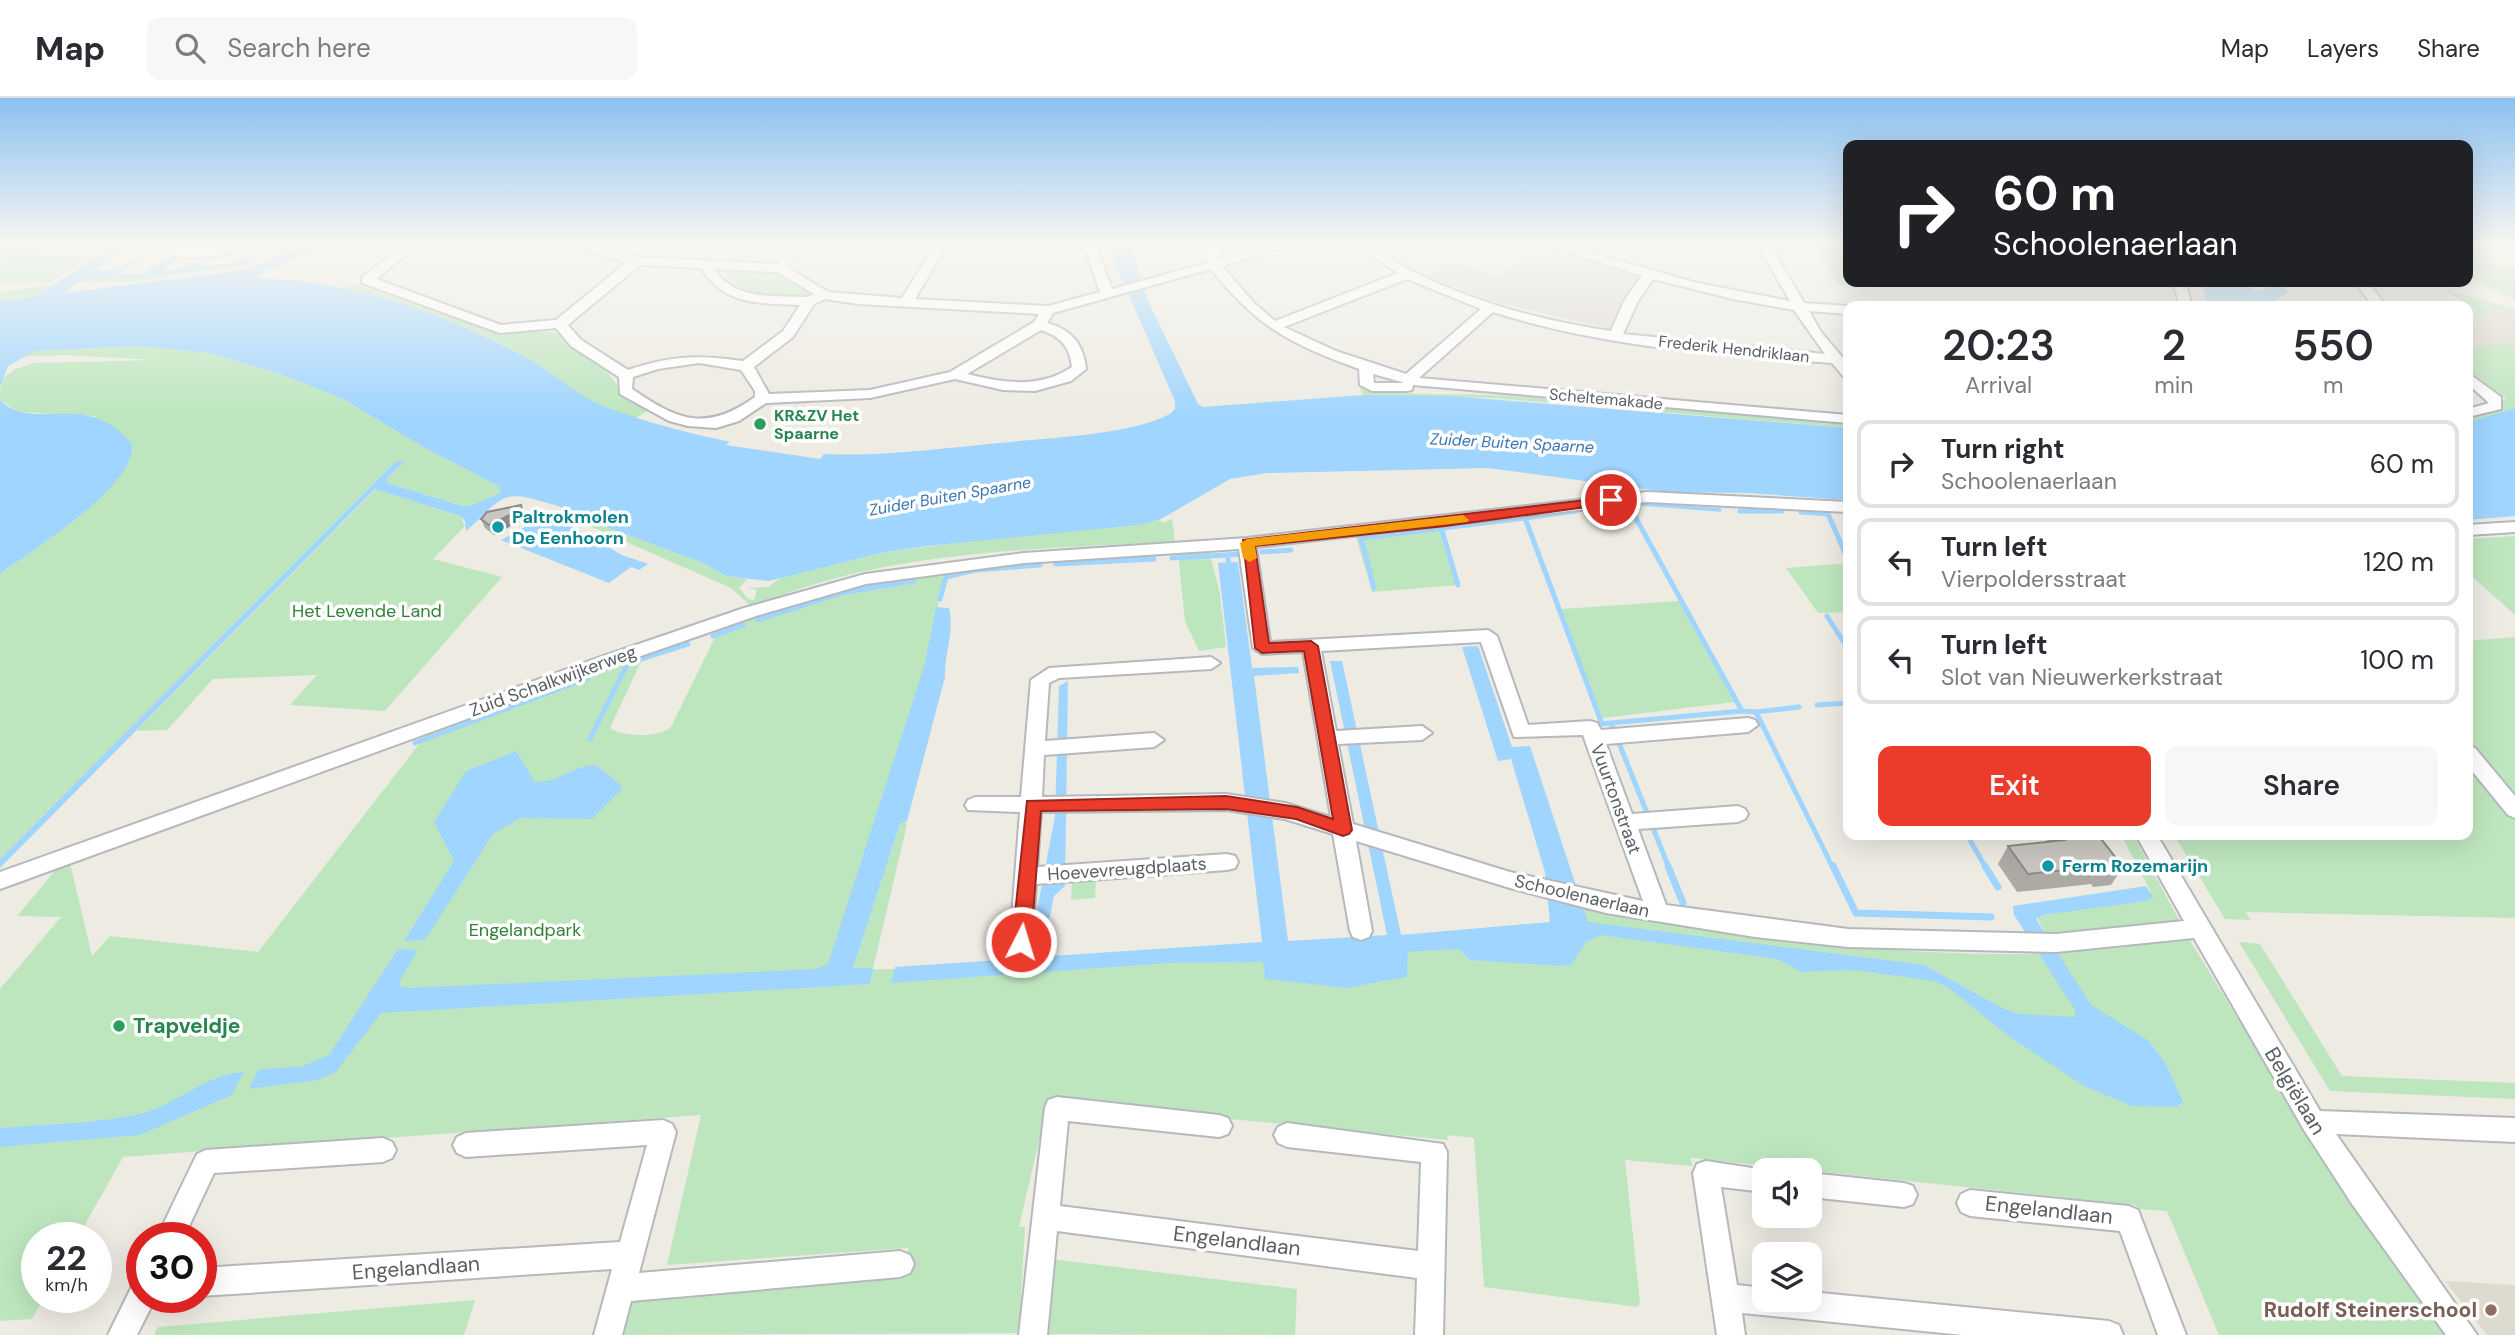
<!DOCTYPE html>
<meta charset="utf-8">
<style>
:root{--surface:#fff;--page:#f7f7f7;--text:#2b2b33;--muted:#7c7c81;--line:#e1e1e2;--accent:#eb3b2b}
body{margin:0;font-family:"DM Sans",sans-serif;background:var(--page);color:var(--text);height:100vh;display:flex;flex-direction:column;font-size:26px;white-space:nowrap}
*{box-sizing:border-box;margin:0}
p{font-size:23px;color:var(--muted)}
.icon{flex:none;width:38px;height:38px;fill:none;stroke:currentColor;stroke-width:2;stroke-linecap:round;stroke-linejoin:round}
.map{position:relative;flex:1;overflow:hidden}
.details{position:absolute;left:1843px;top:203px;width:630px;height:539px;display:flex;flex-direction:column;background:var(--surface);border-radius:14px;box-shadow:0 7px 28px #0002}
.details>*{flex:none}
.top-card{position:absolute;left:1843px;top:42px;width:630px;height:147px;border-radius:14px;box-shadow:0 7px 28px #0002;background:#202124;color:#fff;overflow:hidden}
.controls{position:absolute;left:1752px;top:1060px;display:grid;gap:14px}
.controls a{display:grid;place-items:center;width:70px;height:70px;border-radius:14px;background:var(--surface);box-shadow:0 7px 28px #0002;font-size:35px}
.speed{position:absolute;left:21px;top:1124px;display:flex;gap:14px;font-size:35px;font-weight:700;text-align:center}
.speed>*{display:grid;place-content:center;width:91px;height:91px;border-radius:50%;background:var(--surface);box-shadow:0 7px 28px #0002;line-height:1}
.speed small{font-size:18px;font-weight:400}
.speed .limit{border:10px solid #d22;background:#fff;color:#111}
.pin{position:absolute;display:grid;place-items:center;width:60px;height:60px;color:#fff;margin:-30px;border:4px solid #fff;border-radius:50%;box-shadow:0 2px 7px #0007}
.me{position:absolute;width:77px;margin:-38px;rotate:5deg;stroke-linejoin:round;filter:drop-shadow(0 0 5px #0008)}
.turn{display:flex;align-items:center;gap:24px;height:147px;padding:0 35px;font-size:32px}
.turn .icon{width:91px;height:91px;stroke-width:2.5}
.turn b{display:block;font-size:49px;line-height:60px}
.eta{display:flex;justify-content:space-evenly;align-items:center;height:119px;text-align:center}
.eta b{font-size:42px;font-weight:600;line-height:49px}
.cta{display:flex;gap:14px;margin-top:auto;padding:14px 35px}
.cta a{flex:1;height:80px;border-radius:14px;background:var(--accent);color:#fff;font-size:28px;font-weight:600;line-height:80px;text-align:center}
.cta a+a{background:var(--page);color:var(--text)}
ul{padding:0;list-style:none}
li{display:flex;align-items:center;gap:21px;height:88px;margin:0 14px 10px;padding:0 21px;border:4px solid var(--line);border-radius:14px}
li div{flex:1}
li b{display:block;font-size:26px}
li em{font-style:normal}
header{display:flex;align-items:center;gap:42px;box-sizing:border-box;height:98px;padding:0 35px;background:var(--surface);border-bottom:2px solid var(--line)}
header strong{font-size:33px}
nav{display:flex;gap:38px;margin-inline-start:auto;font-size:24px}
.search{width:490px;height:63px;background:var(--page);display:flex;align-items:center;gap:18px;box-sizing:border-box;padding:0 24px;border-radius:14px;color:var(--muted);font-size:26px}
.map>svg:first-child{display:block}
</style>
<header>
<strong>Map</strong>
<div class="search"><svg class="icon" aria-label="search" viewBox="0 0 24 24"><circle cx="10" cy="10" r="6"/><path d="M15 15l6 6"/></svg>Search here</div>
<nav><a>Map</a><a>Layers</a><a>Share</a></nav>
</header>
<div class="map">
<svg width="2515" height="1237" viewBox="0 0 2515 1237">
<rect width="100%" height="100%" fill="#edebe2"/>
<!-- education -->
<g fill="#dddad0">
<path d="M1543 148 1641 179 1612 231 1490 203 1426 178 1451 164 1499 177Z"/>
<path d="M2459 208 2515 210V307L2468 273V208Z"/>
<path d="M2445 1183 2515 1187V1237H2487Z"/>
</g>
<!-- green -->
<g fill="#bee6be">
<path d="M2 145H11L3 151H40L36 155 50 156 48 158H82L92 155 89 153 106 150 51 184 0 186Z"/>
<path d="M1815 145H1848V184H1930L1934 188 1838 187Z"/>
<path d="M2468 145 2495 168 2515 170V202L2474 183 2472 180 2475 173 2468 174V169L2475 167 2468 157Z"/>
<path d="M246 167 131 184H76L82 181 155 178Z"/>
<path d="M735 173 780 175 810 195 803 198 750 195 725 179Z"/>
<path d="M354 186 496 235 533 232 561 236 572 249 608 275 625 297 647 313 636 320C613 312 588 304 567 290 554 281 543 269 529 261 474 228 406 206 344 191Z"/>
<path d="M51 187 34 199 0 203V194Z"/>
<path d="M2445 192 2504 208 2510 213 2485 207 2490 215 2474 217 2468 208Z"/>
<path d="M2504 246 2515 248V310L2468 324V317L2497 309 2506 300 2468 271V249Z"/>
<path d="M136 248 210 255 280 276 343 301 425 350 500 389V395L470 408H463L387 385 388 379 404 365 396 363 0 761V476L72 424 94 404 95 318 19 314 0 302 1 282 15 271 34 265 154 262 65 257 20 259 35 253Z"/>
<path d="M1360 290C1405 300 1461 294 1508 298 1622 306 1735 317 1848 325V330L1494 300 1363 297Z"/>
<path d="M376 391 460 418 465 428 433 461 502 479 385 613 290 607 317 577 213 581 167 632 136 633Z"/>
<path d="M574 421 587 422 703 465 726 478 747 481 739 490 748 501 754 502 757 492 747 490 768 489 782 479 880 455 1026 436 1120 429 1160 422 1162 425 1172 421 1175 444C1034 451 883 452 752 509L731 490Z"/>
<path d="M1438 426 1458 487 1372 494 1356 438Z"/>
<path d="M2515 438V517L2468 475V441Z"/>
<path d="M1209 452 1220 496 1226 549 1199 553 1185 523 1178 455Z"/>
<path d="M1848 465V514L1818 515 1786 470Z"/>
<path d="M944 476 926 567 831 872 898 871 1436 837 1551 826V804C1717 833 1886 862 2055 855L2037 819 2151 794 2121 737H2133L2191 844 2312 1042 2450 1237H2219L2167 1113 2138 1111 2136 1107 1691 1060 1692 1068 1625 1062 1640 1205 1638 1209 1484 1189 1474 1040 1447 1037 1448 1042 1074 1006 1075 1002 1049 999 1019 1129H1025L1019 1235 623 1237 631 1196 908 1176V1150L667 1167 701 1017 123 1059 78 1139H37V1199H44L32 1221 0 1223V891L61 819 17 818 59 768 70 765 92 858 110 838 258 854 427 636 435 631 645 555 610 630C622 639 660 640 671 629L720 529C793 506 867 479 944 476Z"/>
<path d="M1680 503 1735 604 1603 620 1567 538 1561 511Z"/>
<path d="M2515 539V820L2246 814 2250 822 2225 821 2174 737H2468V543Z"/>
<path d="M905 723 907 727 873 870H853L900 726Z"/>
<path d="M1096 782 1095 800 1071 802 1072 783Z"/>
<path d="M2239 844 2260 846 2342 978 2515 985V1001L2330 993Z"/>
<path d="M1042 1160 1297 1191 1295 1237 1043 1236Z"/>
<path d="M475 1202 464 1237H154L158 1229Z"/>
</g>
<!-- water -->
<g fill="#a0d5ff">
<path d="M118 145H130L95 172H116L135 160H149L137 162 118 177 143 176 166 160H178L162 173C187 174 188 164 208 160L198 168 232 166 246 160 254 162 246 167 155 178 82 181 64 195 243 172 310 145H332L263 174 256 180C273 182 291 181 308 184 382 194 462 224 527 260 556 276 576 298 608 310 676 335 752 351 825 356 876 359 947 350 999 345 1044 340 1132 337 1170 316L1175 311V303L1114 163 1110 145H1130L1147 201 1198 306 1203 309 1363 297 1450 298 1848 330V402L1746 395 1666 394 1488 370 1267 375 1230 381 1161 421 1139 427 928 448 880 455 769 483 726 478 703 465 587 422 570 424 571 428 622 457 648 466 639 472 631 469 609 485 501 442 525 429 566 420 567 412C558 407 549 406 540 403 499 389 496 408 466 433L465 423 460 418 375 391 0 770V761L396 363 405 364 388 379 387 385 463 408H470L500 395V389L425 350 343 301 280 276 210 255 136 248 35 253 8 268 0 289V203L34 199Z"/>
<path d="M2212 184H2254L2249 190 2258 193 2267 190V184H2279L2288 194 2267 208H2208L2203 188Z"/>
<path d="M0 302C33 336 87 290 132 346 136 389 33 451 0 476Z"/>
<path d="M2515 310V418L2468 422V324Z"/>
<path d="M1238 464 1252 570 1298 569 1299 575 1254 578 1288 843 1387 837 1330 563H1342L1401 837 1550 824 1545 774 1511 661 1498 663 1462 549 1478 548 1512 649 1530 648 1588 824 1924 867 2004 911 2021 916 2075 919V912L2014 817 2013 808 2146 788 2153 799 2147 803 2043 817 2036 821 2091 907 2149 943 2166 966 2183 1004 2177 1009 2132 1008 2084 988 2007 937 1949 890 1934 883 1853 872 1801 874 1777 861 1601 837 1586 844 1572 866 1561 868 1470 862 1459 851 1408 854 1407 879 1346 890 1265 881 1263 864 1168 865 891 885 895 869 1028 860 1055 718 1059 588 1068 583 1065 788 1054 798 1042 856 1036 859 1262 844 1218 465Z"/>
<path d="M936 509 949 510C955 534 944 556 945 579L907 723 900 726 853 870H873L870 886 381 915 336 974 318 982 249 991 258 972 303 968 329 957 398 851 418 852 399 884 400 888 409 890 816 871 828 866 925 565Z"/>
<path d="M516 653 535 684C559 685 573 667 596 667L622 688 621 692 592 721 521 720 493 736 425 842 404 843 454 763 434 724 466 673Z"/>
<path d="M244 974 232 997 140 1037 0 1049V1030C46 1026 95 1026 140 1016 177 1007 205 976 244 974Z"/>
</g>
<!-- pier -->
<path fill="#edebe2" d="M730 343 824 356 820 361 726 347Z"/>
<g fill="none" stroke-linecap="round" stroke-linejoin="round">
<!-- stream-far2 -->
<g stroke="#a0d5ff" stroke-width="3.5">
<path d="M1740 413H1782"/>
<path d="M1801 414 1810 415"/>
<path d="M1563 415 1582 412"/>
<path d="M1633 415 1628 405 1720 412"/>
</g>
<!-- stream-far1 -->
<g stroke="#a0d5ff" stroke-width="5">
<path d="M1576 413 1525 420 1602 626 1611 625"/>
<path d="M1632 413 1742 613 1756 614 1833 770"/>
<path d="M1740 413H1782"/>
<path d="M1801 414 1828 416 1848 462"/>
<path d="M1441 429 1458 487"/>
<path d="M1262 454 1291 452"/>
<path d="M1172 460 1227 457"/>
<path d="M1229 465 1227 457 1240 456"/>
<path d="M1056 466 1154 461"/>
<path d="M1374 490 1361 440 1525 420"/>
<path d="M940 501 946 479 975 472 1040 467"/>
<path d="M1827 518 1848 551"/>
<path d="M758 522 841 495 914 483"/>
<path d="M713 538 743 527"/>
<path d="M1817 607 1848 605"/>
<path d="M1756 614 1799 609"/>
<path d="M590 641 628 565 688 546"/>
<path d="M415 645 588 580"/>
<path d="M1967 737 1986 770"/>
<path d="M1669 770 1611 625 1742 613"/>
</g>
<!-- stream -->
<g stroke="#a0d5ff" stroke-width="7">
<path d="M1668 768 1683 805"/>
<path d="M1833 768 1856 815 1991 819"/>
<path d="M1985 768 1998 789"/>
</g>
<defs>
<g id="street">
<path d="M168 145H182L176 150H223L237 145H253C238 158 174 167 161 151Z"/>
<path d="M408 145H421L376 181 501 227 556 222 627 164 556 145H576L637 159 777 166 794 145H806L787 169 828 194 902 200 936 145H948L915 201 1048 208 1100 194 1083 145H1095L1112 191 1207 165 1209 145H1221L1220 161 1280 145H1299L1222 168 1254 205 1275 223 1398 175 1352 145C1376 144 1393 164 1414 174 1475 205 1543 223 1611 233L1624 203 1642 178 1540 145H1558L1697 185 1790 203 1757 145H1769L1804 205 1849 208 1848 216 1809 213 1821 234 1848 266V279L1843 278 1832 265C1718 257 1602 249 1493 214L1419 280 1848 317V325L1413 287 1412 292 1407 293H1372L1360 287 1359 271C1290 246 1257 229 1211 171L1053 215 1047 225C1071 231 1084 247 1086 271L1071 283 1035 293 1003 292 955 281 870 300 766 305 739 323 716 330 688 328 669 323 620 296 619 279 571 248 556 230 500 235 362 185V179ZM640 167 701 170C725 208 760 205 800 207L783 233 743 263C698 257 672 257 628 272L581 242 568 227ZM714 171 777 174 814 196 807 199C772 197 736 203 714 171ZM1407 181 1481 211 1406 276 1336 253 1284 229ZM1653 181 1733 201 1794 212 1825 256 1623 236 1638 203ZM825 201 858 206 1039 216 1034 224 950 274 870 292 769 296 754 269 793 239 814 206ZM1041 232C1060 238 1070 249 1072 269 1040 291 1003 285 967 276ZM699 265 741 272 755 293V299C706 334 679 323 632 291L633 279 658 271ZM1373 276 1402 284 1403 285H1374Z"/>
<path d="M2173 184H2185L2192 208H2180Z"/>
<path d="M2355 184H2368L2386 208H2373Z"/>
<path d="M2468 275 2501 299V311L2468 319V311L2489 305 2468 286Z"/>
<path d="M1647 394 1848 404V414L1647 404 1256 449 1270 544 1488 532 1497 538 1528 627 1590 623 1597 625 1601 632 1748 620 1755 622 1758 627 1748 634 1606 646 1632 716 1738 708 1745 711 1748 716 1745 721 1738 724 1638 731 1666 807 1848 831 2056 836 2184 823 2136 737H2157L2320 1013 2515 1020V1044L2336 1036 2477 1237H2446L2352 1106 2304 1032 2194 840 2056 854 1848 849 1755 839 1606 815 1510 790 1356 743 1372 833 1369 839 1361 842 1353 839 1350 833 1333 736 1285 721 1226 712 1041 714 1037 769 1227 756 1235 758 1238 764 1235 770 1227 772 1036 786 1032 844 1029 850 1021 853 1013 850 1010 844 1020 714 968 712 965 707 968 702 975 699H1021L1031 582 1049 570 1211 559 1220 565 1211 571 1059 580 1049 585 1045 643 1154 635 1164 642 1154 649 1044 657 1042 699 1226 696 1285 705 1331 719 1303 554 1262 556 1253 550 1239 451 1024 465 866 486 756 518 615 567 0 791V774L601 559 744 510 865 476 1024 455 1247 440ZM1481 544 1514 639 1583 637 1643 803 1510 774 1353 726 1338 646 1422 642 1432 635 1422 628 1336 633 1321 553Z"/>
<path d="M2515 424V434L2468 437V427Z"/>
<path d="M2468 648 2475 650 2515 698V720L2508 717 2468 668Z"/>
<path d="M1057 999 1219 1017 1228 1020 1232 1028 1228 1036 1219 1039 1068 1023 1060 1108 1418 1153 1421 1064 1287 1049 1278 1045 1274 1037 1278 1029 1287 1025 1443 1046 1447 1054 1443 1237H1415L1417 1180 1057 1133 1047 1237H1019L1045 1010 1048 1002Z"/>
<path d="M663 1022 672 1026 676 1034 639 1175 900 1153 910 1157 914 1166 910 1175 900 1179 631 1203 622 1237H594L612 1171 201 1198V1170L620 1144 647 1047 466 1059 457 1055 453 1047 457 1039 466 1035Z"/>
<path d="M383 1040 392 1044 396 1052 392 1060 383 1064 214 1075 184 1139H157L197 1056 206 1052Z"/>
<path d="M1706 1063 1772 1073H1764V1094L1721 1089 1737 1187 1764 1190V1202H1810V1194L2109 1223 2119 1227 2123 1237H1963L1742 1215 1745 1237H1717L1693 1075 1697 1066Z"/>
<path d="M1810 1075 1904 1085 1913 1088 1917 1097 1913 1106 1904 1109 1810 1099Z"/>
<path d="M1970 1092 2129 1108 2138 1112 2186 1237H2158L2120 1133 1970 1118 1961 1114 1957 1105 1961 1096Z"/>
<path d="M142 1184V1199H156L137 1237H108L132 1188Z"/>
</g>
</defs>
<!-- street casing -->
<use href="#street" stroke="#b5b8bd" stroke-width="4"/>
<!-- street -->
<use href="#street" fill="#fff" fill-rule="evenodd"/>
</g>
<!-- wall -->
<g fill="#acaaa4">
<path d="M526 420 494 437 485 430 481 421Z"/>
<path d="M2042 737H2098L2123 769 2111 787 2093 789 2091 786 2017 794 1998 766 2008 748 2046 744 2047 742Z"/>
</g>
<!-- shaded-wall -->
<path fill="#8c8b86" d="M521 407 526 420 494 437 489 427Z"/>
<!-- building -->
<g fill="#c8c6bf" stroke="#8c8b86" stroke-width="2">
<path d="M521 407 522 411 489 427 481 421 487 414Z"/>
<path d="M2062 737H2098L2123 769 2105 771 2103 768 2028 776 2008 748 2065 742Z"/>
</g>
<!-- sky -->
<linearGradient id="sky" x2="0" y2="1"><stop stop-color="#8bc1f1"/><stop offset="0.46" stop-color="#f7f6f2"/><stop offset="1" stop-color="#f7f6f2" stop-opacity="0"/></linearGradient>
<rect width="2515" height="318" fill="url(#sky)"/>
<!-- route -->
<path fill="#eb3b2b" stroke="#99261c" stroke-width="2" d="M1611 399 1616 400V405L1445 428 1255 448 1269 545 1311 543 1318 548 1352 732 1349 736 1343 738 1296 721 1226 711 1041 713 1031 844 1021 852 1015 850 1012 844 1027 703 1226 698 1297 709 1333 721 1304 553 1262 555 1255 550 1243 442Z"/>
<!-- slow -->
<path fill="#f59e0b" d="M1463 417 1469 422 1467 424 1255 448 1257 460 1250 464 1243 460 1240 445 1247 441Z"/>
<!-- markers -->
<g fill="#2e9e5b" stroke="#fff" stroke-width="2.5">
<circle cx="760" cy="326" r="7"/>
<circle cx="119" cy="928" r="7"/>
</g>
<g fill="#0f9aa8" stroke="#fff" stroke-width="2.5">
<circle cx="498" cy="429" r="7"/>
<circle cx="2048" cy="768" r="7"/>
</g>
<circle fill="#8d6e63" stroke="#fff" stroke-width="2.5" cx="2491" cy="1212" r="7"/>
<g text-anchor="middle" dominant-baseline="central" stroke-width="7" stroke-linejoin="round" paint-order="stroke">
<!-- far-street labels -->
<g font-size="16" fill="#5a5e63" stroke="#fff">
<text transform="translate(1734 251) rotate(6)">Frederik Hendriklaan</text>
<text transform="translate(1606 301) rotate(5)">Scheltemakade</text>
</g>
<!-- far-leisure labels -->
<g font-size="16" font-weight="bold" fill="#27864d" stroke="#fff" text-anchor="start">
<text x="774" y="317">KR&amp;ZV Het<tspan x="774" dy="18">Spaarne</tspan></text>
</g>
<!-- far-water labels -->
<g font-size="16" font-style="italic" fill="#3d75b2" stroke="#fff">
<text transform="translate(1512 345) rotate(3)">Zuider Buiten Spaarne</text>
<text transform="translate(950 398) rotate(-10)">Zuider Buiten Spaarne</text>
</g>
<!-- culture labels -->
<g font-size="18" font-weight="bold" fill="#0d838f" stroke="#fff" text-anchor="start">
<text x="512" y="419">Paltrokmolen<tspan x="512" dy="21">De Eenhoorn</tspan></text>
<text x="2062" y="768">Ferm Rozemarijn</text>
</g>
<!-- park labels -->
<g font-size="18" fill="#338237" stroke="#fff">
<text x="367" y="513">Het Levende Land</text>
<text x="525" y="832">Engelandpark</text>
</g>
<!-- street labels -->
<g font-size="18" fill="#5a5e63" stroke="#fff">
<text transform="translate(553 583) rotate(-20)">Zuid Schalkwijkerweg</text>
<text transform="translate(1616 701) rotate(70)">Vuurtonstraat</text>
<text transform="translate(1127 771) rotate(-4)">Hoevevreugdplaats</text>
<text transform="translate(1582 798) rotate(13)">Schoolenaerlaan</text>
</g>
<!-- near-leisure labels -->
<g font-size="21" font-weight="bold" fill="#27864d" stroke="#fff" text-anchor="start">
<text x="133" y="928">Trapveldje</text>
</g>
<!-- near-street labels -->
<g font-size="21" fill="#5a5e63" stroke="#fff">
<text transform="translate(2295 993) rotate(59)">Belgiëlaan</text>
<text transform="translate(2049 1112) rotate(6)">Engelandlaan</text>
<text transform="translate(1237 1143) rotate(7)">Engelandlaan</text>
<text transform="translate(416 1170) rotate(-4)">Engelandlaan</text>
</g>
<!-- near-education labels -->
<g font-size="21" font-weight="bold" fill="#785e54" stroke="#fff" text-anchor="end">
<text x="2477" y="1212">Rudolf Steinerschool</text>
</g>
</g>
</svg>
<div class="controls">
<a><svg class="icon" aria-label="sound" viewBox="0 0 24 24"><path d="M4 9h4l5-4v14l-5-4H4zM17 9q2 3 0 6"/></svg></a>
<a><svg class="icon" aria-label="layers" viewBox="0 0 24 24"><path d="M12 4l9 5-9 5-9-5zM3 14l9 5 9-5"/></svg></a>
</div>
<div class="speed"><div>22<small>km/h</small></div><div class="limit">30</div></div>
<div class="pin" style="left:1611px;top:402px;background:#d93025"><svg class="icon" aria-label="arrive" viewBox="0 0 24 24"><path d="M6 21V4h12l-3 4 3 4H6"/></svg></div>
<svg class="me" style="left:1021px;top:844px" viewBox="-20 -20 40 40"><circle r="17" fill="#eb3b2b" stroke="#fff" stroke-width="3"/><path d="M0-11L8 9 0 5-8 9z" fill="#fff"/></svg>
<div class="top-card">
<div class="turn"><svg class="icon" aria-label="right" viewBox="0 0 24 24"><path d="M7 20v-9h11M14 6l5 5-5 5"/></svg><div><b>60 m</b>Schoolenaerlaan</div></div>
</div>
<section class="details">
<div class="eta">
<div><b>20:23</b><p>Arrival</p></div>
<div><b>2</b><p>min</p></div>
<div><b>550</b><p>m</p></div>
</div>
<ul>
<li><svg class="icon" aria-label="right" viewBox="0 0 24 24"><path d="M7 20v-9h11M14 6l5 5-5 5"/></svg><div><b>Turn right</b><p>Schoolenaerlaan</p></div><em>60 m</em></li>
<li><svg class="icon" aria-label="left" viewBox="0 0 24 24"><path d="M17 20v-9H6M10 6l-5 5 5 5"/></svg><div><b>Turn left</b><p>Vierpoldersstraat</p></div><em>120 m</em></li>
<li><svg class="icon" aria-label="left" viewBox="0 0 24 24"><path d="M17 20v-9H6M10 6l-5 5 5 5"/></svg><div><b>Turn left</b><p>Slot van Nieuwerkerkstraat</p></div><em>100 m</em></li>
</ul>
<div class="cta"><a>Exit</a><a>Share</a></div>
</section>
</div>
